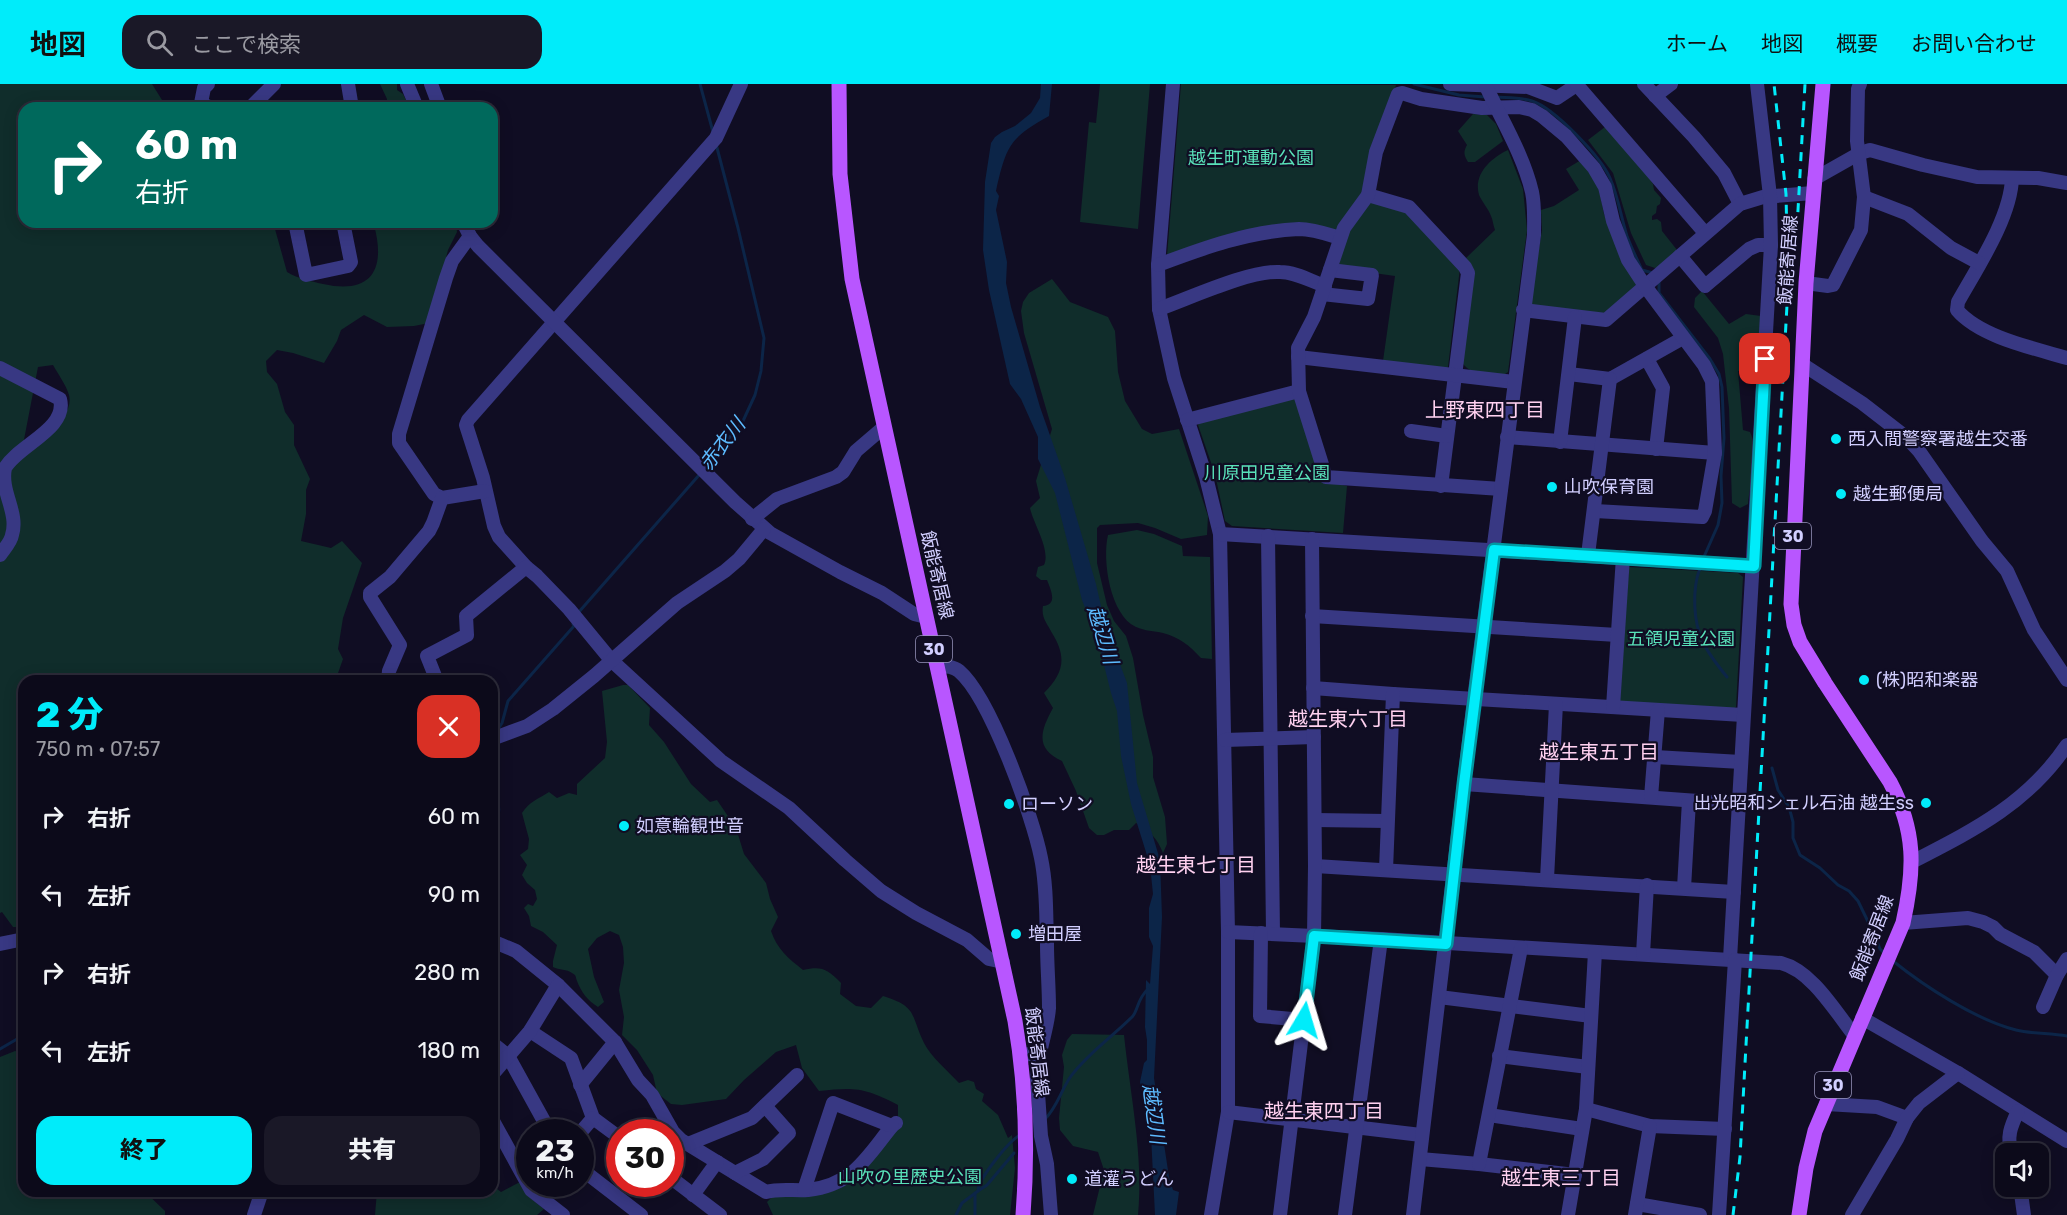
<!DOCTYPE html>
<html lang="ja">
<meta charset="utf-8">
<style>
:root{--surface:#0c0a1a;--page:#1a1827;--text:#f1f3f6;--muted:#9a9aa2;--line:#2c2b39;--accent:#00ecfa}
body{margin:0;font-family:Rubik,"Noto Sans JP",sans-serif;background:var(--page);color:var(--text);height:100vh;display:flex;flex-direction:column;font-size:22px;white-space:nowrap}
*{box-sizing:border-box;margin:0}
p{font-size:20px;color:var(--muted)}
.icon{flex:none;width:33px;height:33px;fill:none;stroke:currentColor;stroke-width:2;stroke-linecap:round;stroke-linejoin:round}
.map{position:relative;flex:1;overflow:hidden}
.panel{position:absolute;left:18px;top:591px;width:480px;height:522px;display:flex;flex-direction:column;background:var(--surface);border-radius:18px;box-shadow:0 3px 15px #0003,0 0 0 2px var(--line)}
.panel>*{flex:none}
.banner{position:absolute;left:18px;top:18px;width:480px;height:126px;border-radius:18px;box-shadow:0 3px 15px #0003,0 0 0 2px var(--line);background:#00695c;color:#fff;overflow:hidden}
.tools{position:absolute;left:1995px;top:1059px;display:grid;gap:12px}
.tools a{display:grid;place-items:center;width:54px;height:54px;border-radius:12px;background:var(--surface);box-shadow:0 3px 15px #0003,0 0 0 2px var(--line);font-size:30px}
.speed{position:absolute;left:516px;top:1035px;display:flex;gap:12px;font-size:30px;font-weight:700;text-align:center}
.speed>*{display:grid;place-content:center;width:78px;height:78px;border-radius:50%;background:var(--surface);box-shadow:0 3px 15px #0003,0 0 0 2px var(--line);line-height:1}
.speed small{font-size:15px;font-weight:400}
.speed .limit{border:9px solid #d22;background:#fff;color:#111}
.pin{position:absolute;display:grid;place-items:center;width:51px;height:51px;color:#fff;margin:-26px;border-radius:12px;box-shadow:0 3px 9px #0006}
.me{position:absolute;width:66px;margin:-33px;rotate:7deg;stroke-linejoin:round;filter:drop-shadow(0 0 4px #0008)}
.turn{display:flex;align-items:center;gap:21px;height:126px;padding:0 18px;font-size:27px}
.turn .icon{width:78px;height:78px;stroke-width:2.5}
.turn b{display:block;font-size:42px;line-height:51px}
.round{display:grid;place-items:center;flex:none;width:63px;height:63px;border-radius:18px;background:var(--page)}
.headline{display:flex;align-items:center;justify-content:space-between;height:102px;padding:0 18px}
h1{font-size:36px;font-weight:800;line-height:45px;color:var(--accent)}
.primary-button{display:flex;gap:12px;margin-top:auto;padding:12px 18px}
.primary-button a{flex:1;height:69px;border-radius:18px;background:var(--accent);color:#111;font-size:24px;font-weight:800;line-height:69px;text-align:center}
.primary-button a+a{background:var(--page);color:var(--text)}
ul{padding:0;list-style:none}
li{display:flex;align-items:center;gap:18px;height:78px;padding:0 18px}
li div{flex:1}
li b{display:block;font-size:22px}
li em{font-style:normal}
header{display:flex;align-items:center;gap:36px;box-sizing:border-box;height:84px;padding:0 30px;background:var(--accent);color:#111}
header strong{font-size:28px}
nav{display:flex;gap:33px;margin-inline-start:auto;font-size:21px}
.search{width:420px;height:54px;background:var(--page);display:flex;align-items:center;gap:15px;box-sizing:border-box;padding:0 21px;border-radius:18px;color:var(--muted);font-size:22px}
.map>svg:first-child{display:block}
</style>
<header>
<strong>地図</strong>
<div class="search"><svg class="icon" aria-label="search" viewBox="0 0 24 24"><circle cx="10" cy="10" r="6"/><path d="M15 15l6 6"/></svg>ここで検索</div>
<nav><a>ホーム</a><a>地図</a><a>概要</a><a>お問い合わせ</a></nav>
</header>
<div class="map">
<svg width="2067" height="1131" viewBox="0 0 2067 1131">
<rect width="100%" height="100%" fill="#100d23"/>
<!-- green -->
<g fill="#102d2b" fill-rule="evenodd">
<path d="M0 0H152L167 24H24V138H273L287 188C299 195 310 197 323 200 372 211 386 185 374 141L369 138H456L457 148 448 166 429 239 414 242 387 243 364 231 341 246 337 257 324 279 293 269 277 266 266 277 267 288 277 300 285 328 294 341V361L310 395 306 406V430L301 457 331 464 342 457 362 479 343 534 338 565 343 575 337 592 332 597H24V843H13L2 828 0 829ZM53 281C58 290 66 301 69 311 75 334 38 355 22 366L38 283Z"/>
<path d="M380 0H397V6L403 10 410 24H387V15Z"/>
<path d="M1100 0H1150L1138 145 1080 138 1089 38 1096 39Z"/>
<path d="M1181 0 1396 1 1363 111 1340 146 1336 147 1315 142 1167 172Z"/>
<path d="M1473 30 1487 31 1496 40 1503 57 1475 78H1468C1464 71 1463 68 1467 61L1458 47Z"/>
<path d="M1605 43 1645 88 1653 100 1654 106 1661 114 1660 120 1657 122 1656 129 1652 132V136L1657 135 1661 138 1662 147 1677 166 1660 183 1655 184 1646 181 1631 149 1613 89 1588 56Z"/>
<path d="M1508 66 1523 105 1527 146 1508 288 1502 292C1487 290 1467 291 1460 275L1470 180 1466 174 1495 146C1493 141 1493 136 1491 132 1488 124 1482 118 1479 111 1473 90 1491 74 1508 66Z"/>
<path d="M1581 76 1590 89 1599 105 1604 130 1622 178 1638 199 1609 230 1534 224 1530 218 1542 146 1541 126 1554 122 1579 106 1566 85Z"/>
<path d="M1371 117 1404 126 1460 184 1448 283 1445 286 1383 277 1395 192 1338 184 1349 144Z"/>
<path d="M1052 195 1070 218 1108 233 1115 247 1118 288 1125 317 1142 345 1152 350 1179 345 1208 432 1207 451 1181 455 1155 444 1138 439 1100 441 1097 444V479L1107 521 1114 537 1126 552 1133 574 1143 631 1153 673V693L1165 733 1167 760 1163 769C1157 754 1150 747 1136 739L1129 746H1114L1104 751H1097L1089 744 1076 707 1062 677C1034 664 1041 646 1053 624L1044 609C1064 589 1067 573 1052 549 1047 539 1041 534 1043 522 1058 521 1051 506 1047 496H1041L1036 492 1038 483 1044 481C1051 466 1033 439 1030 424L1040 414 1036 397 1052 345 1024 249 1021 227 1023 218 1029 209Z"/>
<path d="M1702 207 1729 240 1746 230 1761 232 1759 288 1738 287 1743 346 1750 348C1759 365 1750 400 1748 420L1740 424 1732 419 1729 324 1723 270 1718 254 1694 223 1695 214Z"/>
<path d="M1293 313 1297 316 1322 397 1347 402 1343 449 1232 442 1225 437 1215 390 1198 341 1201 337Z"/>
<path d="M1137 446 1154 450 1182 462 1183 472 1210 473 1212 575 1201 574C1190 562 1179 553 1163 549 1154 547 1145 547 1136 543 1110 531 1102 476 1108 451Z"/>
<path d="M1629 483 1738 489 1743 493 1736 623 1733 626 1621 619 1619 616Z"/>
<path d="M623 601H628L650 624 649 641 664 658 691 700 710 718 717 716 736 744 744 770 766 799 770 815 778 833 771 847C777 865 788 874 803 886 822 882 827 885 841 899L840 910 856 922 871 924 883 912C918 923 910 930 924 959 931 973 948 987 959 999L968 996 974 998 976 1005 984 1010 982 1017 998 1031 1008 1054 1012 1051 1015 1084 1010 1131H773L767 1118 776 1109 822 1110 898 1045V1021C865 1004 856 1003 819 1007L802 984 796 961 776 968 744 996 726 1015 682 1021 671 1020 657 1009 653 991 637 966 622 951 624 933 619 906 624 879 623 863 619 851 610 847 597 854 588 865 594 893 604 918 598 923C588 917 581 908 577 897 575 892 577 892 572 889 567 885 559 886 553 883V877L557 861 543 848 531 842 529 832 524 824 528 820 533 822 537 815 535 806 527 799 522 791 527 781 520 771 528 765 529 755 522 729C529 718 538 715 549 708L557 714 569 709 577 711V700L605 674 607 658 602 607Z"/>
<path d="M1072 950 1124 951C1130 1009 1144 1074 1138 1131H1093L1104 1086 1098 1068 1073 1062 1060 1046 1059 1034 1064 983 1062 971 1067 956Z"/>
<path d="M15 967 24 969V1107H144L165 1127V1131H0V973Z"/>
<path d="M520 1098 528 1112 544 1125 537 1131H375L377 1107H492V1101L501 1108Z"/>
</g>
<!-- water -->
<path fill="#0c2548" d="M1041 0H1052L1049 32C1009 54 1006 63 996 107L999 112 996 126 1007 178 1006 199 1011 223 1040 323 1065 394 1096 500 1105 540 1127 599 1137 699 1160 776 1162 833 1154 994 1169 1093 1173 1106 1179 1108 1176 1131H1155L1151 1051 1140 998 1144 979 1147 976V956L1145 943 1146 896 1150 900 1153 862 1149 853V824L1153 810 1150 781 1131 720 1121 672 1117 627 1111 609 1098 557 1082 516 1055 409 1038 375V353L1021 315 1010 300 989 206 983 166 985 98 991 59 995 53 1002 48 1015 42 1031 29 1040 14Z"/>
<g fill="none" stroke-linecap="round" stroke-linejoin="round">
<!-- stream -->
<g stroke="#0c2548" stroke-width="3">
<path d="M700 0 713 48"/>
<path d="M1414 0 1459 11 1485 13"/>
<path d="M1495 13C1507 14 1520 13 1532 17 1554 24 1600 72 1610 94 1618 112 1621 133 1627 152 1631 163 1637 175 1642 186L1653 189"/>
<path d="M1659 197V209L1710 275 1719 290 1722 303 1724 354 1721 392 1722 419 1718 441 1703 475"/>
<path d="M706 382 743 337 755 311 761 287 764 254 738 144 716 60"/>
<path d="M1700 484C1692 505 1693 538 1703 558 1709 571 1718 582 1727 593"/>
<path d="M578 529 700 390"/>
<path d="M497 647 502 639 508 617 574 542 573 540"/>
<path d="M1772 684 1778 706 1789 723 1793 738V754L1800 771 1820 784 1838 801 1849 807 1858 817 1874 850 1880 865 1884 869"/>
<path d="M492 702C501 718 501 732 492 749"/>
<path d="M1893 877C1924 902 1976 936 2016 946 2032 950 2050 949 2067 952"/>
<path d="M0 965 24 951"/>
<path d="M1044 1036C1057 1024 1061 1006 1071 992 1088 969 1112 953 1132 933 1138 927 1137 915 1148 905"/>
<path d="M978 1107 987 1101 1014 1069"/>
<path d="M975 1109V1131"/>
<path d="M956 1131 962 1119 978 1107C978 1095 1009 1057 1020 1051"/>
</g>
<!-- minor -->
<g stroke="#383883" stroke-width="14">
<path d="M208 0 204 4 201 19 211 24"/>
<path d="M348 0 352 24"/>
<path d="M407 0 417 24"/>
<path d="M431 0 440 24"/>
<path d="M741 0 716 54 468 336 466 341 483 394 494 442 499 453 526 483 537 492 569 525 611 576 721 677 789 724 845 776 881 807 916 829 967 856 989 875 1003 878"/>
<path d="M1173 0 1158 181 1159 225 1174 294 1206 393 1220 450 1228 848V1028L1211 1131"/>
<path d="M1450 0 1528 3 1557 14 1578 0"/>
<path d="M1644 0 1694 53 1724 89 1740 120"/>
<path d="M1577 1 1705 149"/>
<path d="M1655 12 1671 0"/>
<path d="M250 24 274 0"/>
<path d="M2012 94C2011 133 1977 184 1958 218L1957 226C1980 253 2033 264 2067 274"/>
<path d="M1814 95 1860 69 1870 66 1923 81 1977 93 2038 94 2067 99"/>
<path d="M1368 111 1409 123 1465 183 1468 189 1441 402"/>
<path d="M1864 113 1908 130 1951 164 1979 179"/>
<path d="M295 138 306 191 348 182 351 178 343 138"/>
<path d="M463 138 470 152 478 162 735 418 770 449 840 488 882 509 914 530 926 533"/>
<path d="M470 152 452 177 446 194 399 350V359L434 410 442 414 485 407"/>
<path d="M1680 172 1705 202 1749 165 1758 161H1771"/>
<path d="M1158 181C1203 164 1250 147 1299 145 1313 145 1327 150 1340 154"/>
<path d="M1806 199 1828 202 1833 201 1861 146 1864 113 1857 57 1858 5 1860 0"/>
<path d="M1322 210 1368 215 1372 191 1330 186"/>
<path d="M1159 225C1190 214 1250 186 1280 188 1295 188 1311 197 1325 202"/>
<path d="M1523 226 1606 236 1740 120 1763 113 1813 109"/>
<path d="M1298 273 1514 298"/>
<path d="M1647 275 1663 304 1656 365"/>
<path d="M1802 280 1862 319 1906 353 1919 367 1982 457 2007 487 2034 546 2067 596"/>
<path d="M0 284 60 315C68 345 18 361 5 384 0 408 19 428 12 451 11 458 4 465 0 471"/>
<path d="M1569 290 1610 295 1683 254"/>
<path d="M1187 336 1299 307"/>
<path d="M1411 347 1447 352"/>
<path d="M1507 353 1715 369"/>
<path d="M1560 358 1575 233"/>
<path d="M1501 405 1326 393 1299 307 1298 264 1314 233 1344 144 1368 111 1376 68 1398 10 1402 9 1421 15 1482 24 1519 23 1532 26 1542 32 1566 52 1594 84 1605 103 1613 137 1628 176 1645 202 1704 281 1712 297 1715 369 1705 427 1702 433 1595 427"/>
<path d="M752 435 777 415 836 393 843 388 856 367 884 343"/>
<path d="M1220 450 1754 482"/>
<path d="M1268 452 1273 849"/>
<path d="M1588 471 1610 295"/>
<path d="M1312 532 1617 551"/>
<path d="M938 582C945 582 953 582 959 587 990 613 1033 733 1041 774 1047 802 1046 832 1047 860 1047 881 1049 903 1049 924 1048 939 1043 954 1040 969L1021 971"/>
<path d="M388 597 389 587 400 561 370 513V509L390 493 429 447 433 439 442 414"/>
<path d="M437 597 427 572 467 551 466 532 526 483"/>
<path d="M1313 604 1393 610 1743 631"/>
<path d="M1613 623 1623 473"/>
<path d="M492 655 527 642 553 625 594 592 677 519 725 487 739 475 764 445"/>
<path d="M1225 656 1314 653"/>
<path d="M1655 673 1741 678"/>
<path d="M1464 700 1739 720"/>
<path d="M1651 713 1658 626"/>
<path d="M1315 736 1387 737"/>
<path d="M1912 778C1974 746 2027 720 2067 661"/>
<path d="M1315 782 1734 808"/>
<path d="M1386 786 1393 610"/>
<path d="M1547 795 1556 620"/>
<path d="M1684 804 1689 717"/>
<path d="M1903 839 1968 834 1983 838 1993 843 2000 850 2034 868 2057 891"/>
<path d="M1228 848 1381 855 1781 879C1812 887 1835 927 1854 951"/>
<path d="M1261 849 1260 932 1304 936"/>
<path d="M492 857 516 867 558 901 615 958 638 996 652 1011 673 1048 681 1056 766 1108C780 1104 793 1107 808 1106 853 1101 866 1074 892 1042L896 1039"/>
<path d="M0 860 24 855"/>
<path d="M1643 870 1647 801"/>
<path d="M1730 875 1771 161 1770 112 1757 0"/>
<path d="M1439 913 1591 932"/>
<path d="M2043 923 2057 891 2067 875"/>
<path d="M1862 934 1958 989 2067 1057"/>
<path d="M530 947 571 974 593 1034 620 1054"/>
<path d="M492 959 508 972 550 1048"/>
<path d="M1040 969 1037 995 1041 1052 1047 1080 1051 1131"/>
<path d="M1499 972 1588 983"/>
<path d="M492 991 530 947 558 901"/>
<path d="M580 1001 615 958"/>
<path d="M1826 1020 1877 1023 1907 1034"/>
<path d="M1586 1025 1650 1042 1725 1045"/>
<path d="M1228 1028 1421 1051"/>
<path d="M1489 1031 1582 1045"/>
<path d="M492 1035 531 1106 563 1131"/>
<path d="M580 1049 593 1034"/>
<path d="M688 1060 752 1034 797 991"/>
<path d="M2012 1070C2006 1053 2011 1042 2018 1027"/>
<path d="M1420 1075 1479 1080 1575 1091"/>
<path d="M1479 1080 1521 864"/>
<path d="M580 1084 641 1131"/>
<path d="M735 1089 763 1075 789 1049 765 1022"/>
<path d="M670 1093 720 1131"/>
<path d="M2020 1102 2024 1131"/>
<path d="M804 1106 833 1019 892 1042"/>
<path d="M693 1111 717 1078"/>
<path d="M1637 1120 1700 1131"/>
<path d="M254 1131 262 1107"/>
<path d="M1280 1131 1314 852 1315 782 1312 455"/>
<path d="M1345 1131 1381 855"/>
<path d="M1413 1131 1474 615 1534 151C1534 137 1535 122 1532 108 1523 70 1501 35 1485 0"/>
<path d="M1568 1131 1586 1025 1595 868"/>
<path d="M1635 1131 1650 1042"/>
<path d="M1719 1131 1735 876"/>
<path d="M1852 1131 1897 1055 1907 1034 1919 1019 1958 989"/>
</g>
<!-- major -->
<g stroke="#b856ff" stroke-width="15">
<path d="M839 0 840 90 852 195 1015 937C1026 1001 1028 1066 1023 1131"/>
<path d="M1799 1131 1806 1084 1815 1047 1903 839C1915 785 1916 747 1890 698L1825 599 1800 558 1794 541 1791 520 1806 199 1823 0"/>
</g>
<!-- rail -->
<g stroke="#00ecfa" stroke-width="3" stroke-dasharray="9 8" stroke-linecap="butt">
<path d="M1796 162 1805 0"/>
<path d="M1733 1131 1740 1073 1746 961 1788 203 1786 110 1774 0"/>
</g>
</g>
<g fill="none" stroke-linecap="round" stroke-linejoin="round">
<defs>
<path id="route" d="M1304 936 1314 852 1446 860 1464 700 1494 466 1754 482 1765 275"/>
</defs>
<!-- route casing -->
<use href="#route" stroke="#0099a2" stroke-width="15"/>
<!-- route -->
<use href="#route" stroke="#00ecfa" stroke-width="10"/>
</g>
<!-- markers -->
<g fill="#00ecfa" stroke="#100d23" stroke-width="2">
<circle cx="1836" cy="355" r="6"/>
<circle cx="1552" cy="403" r="6"/>
<circle cx="1841" cy="410" r="6"/>
<circle cx="1864" cy="596" r="6"/>
<circle cx="1926" cy="719" r="6"/>
<circle cx="1009" cy="720" r="6"/>
<circle cx="624" cy="742" r="6"/>
<circle cx="1016" cy="850" r="6"/>
<circle cx="1072" cy="1095" r="6"/>
</g>
<g text-anchor="middle" dominant-baseline="central" stroke-width="4.5" stroke-linejoin="round" paint-order="stroke">
<!-- shield labels -->
<g fill="#100d23" stroke="#9895bd" stroke-width="1.5">
<rect x="1775" y="439" width="36" height="26" rx="4.5"/>
<rect x="916" y="552" width="36" height="26" rx="4.5"/>
<rect x="1815" y="988" width="36" height="26" rx="4.5"/>
</g>
<g font-size="16" font-weight="bold" fill="#d2cfff">
<text x="1793" y="452">30</text>
<text x="934" y="565">30</text>
<text x="1833" y="1001">30</text>
</g>
<!-- park labels -->
<g font-size="18" fill="#59e1b9" stroke="#100d23">
<text x="1251" y="74">越生町運動公園</text>
<text x="1267" y="389">川原田児童公園</text>
<text x="1681" y="555">五領児童公園</text>
<text x="910" y="1093">山吹の里歴史公園</text>
</g>
<!-- street labels -->
<g font-size="18" fill="#d2cfff" stroke="#100d23">
<text transform="translate(1788 176) rotate(-86)">飯能寄居線</text>
<text transform="translate(937 491) rotate(77)">飯能寄居線</text>
<text transform="translate(1872 854) rotate(-69)">飯能寄居線</text>
<text transform="translate(1037 968) rotate(83)">飯能寄居線</text>
</g>
<!-- poi labels -->
<g font-size="18" fill="#d2cfff" stroke="#100d23" text-anchor="start">
<text x="1848" y="355">西入間警察署越生交番</text>
<text x="1564" y="403">山吹保育園</text>
<text x="1853" y="410">越生郵便局</text>
<text x="1876" y="596">(株)昭和楽器</text>
<text x="1914" y="719" text-anchor="end">出光昭和シェル石油 越生ss</text>
<text x="1021" y="720">ローソン</text>
<text x="636" y="742">如意輪観世音</text>
<text x="1028" y="850">増田屋</text>
<text x="1084" y="1095">道灌うどん</text>
</g>
<!-- neighbourhood labels -->
<g font-size="20" fill="#ffd1f0" stroke="#100d23">
<text x="1485" y="326">上野東四丁目</text>
<text x="1348" y="635">越生東六丁目</text>
<text x="1599" y="668">越生東五丁目</text>
<text x="1196" y="781">越生東七丁目</text>
<text x="1324" y="1027">越生東四丁目</text>
<text x="1561" y="1094">越生東三丁目</text>
</g>
<!-- water labels -->
<g font-size="20" font-style="italic" fill="#5dbbff" stroke="#100d23">
<text transform="translate(722 360) rotate(-52)">赤衣川</text>
<text transform="translate(1103 551) rotate(73)">越辺川</text>
<text transform="translate(1154 1030) rotate(82)">越辺川</text>
</g>
</g>
</svg>
<div class="tools">
<a><svg class="icon" aria-label="sound" viewBox="0 0 24 24"><path d="M4 9h4l5-4v14l-5-4H4zM17 9q2 3 0 6"/></svg></a>
</div>
<div class="speed"><div>23<small>km/h</small></div><div class="limit">30</div></div>
<div class="pin" style="left:1765px;top:275px;background:#d93025"><svg class="icon" aria-label="arrive" viewBox="0 0 24 24"><path d="M6 21V4h12l-3 4 3 4H6"/></svg></div>
<svg class="me" style="left:1304px;top:936px" viewBox="-20 -20 40 40"><path d="M0-17L14 15 0 8-14 15z" fill="#00ecfa" stroke="#fff" stroke-width="4"/></svg>
<div class="banner">
<div class="turn"><svg class="icon" aria-label="right" viewBox="0 0 24 24"><path d="M7 20v-9h11M14 6l5 5-5 5"/></svg><div><b>60 m</b>右折</div></div>
</div>
<section class="panel">
<div class="headline"><div><h1>2 分</h1><p>750 m · 07:57</p></div><a class="round" style="background:#d93025;color:#fff"><svg class="icon" aria-label="close" viewBox="0 0 24 24"><path d="M6 6l12 12M18 6L6 18"/></svg></a></div>
<ul>
<li><svg class="icon" aria-label="right" viewBox="0 0 24 24"><path d="M7 20v-9h11M14 6l5 5-5 5"/></svg><div><b>右折</b></div><em>60 m</em></li>
<li><svg class="icon" aria-label="left" viewBox="0 0 24 24"><path d="M17 20v-9H6M10 6l-5 5 5 5"/></svg><div><b>左折</b></div><em>90 m</em></li>
<li><svg class="icon" aria-label="right" viewBox="0 0 24 24"><path d="M7 20v-9h11M14 6l5 5-5 5"/></svg><div><b>右折</b></div><em>280 m</em></li>
<li><svg class="icon" aria-label="left" viewBox="0 0 24 24"><path d="M17 20v-9H6M10 6l-5 5 5 5"/></svg><div><b>左折</b></div><em>180 m</em></li>
</ul>
<div class="primary-button"><a>終了</a><a>共有</a></div>
</section>
</div>
